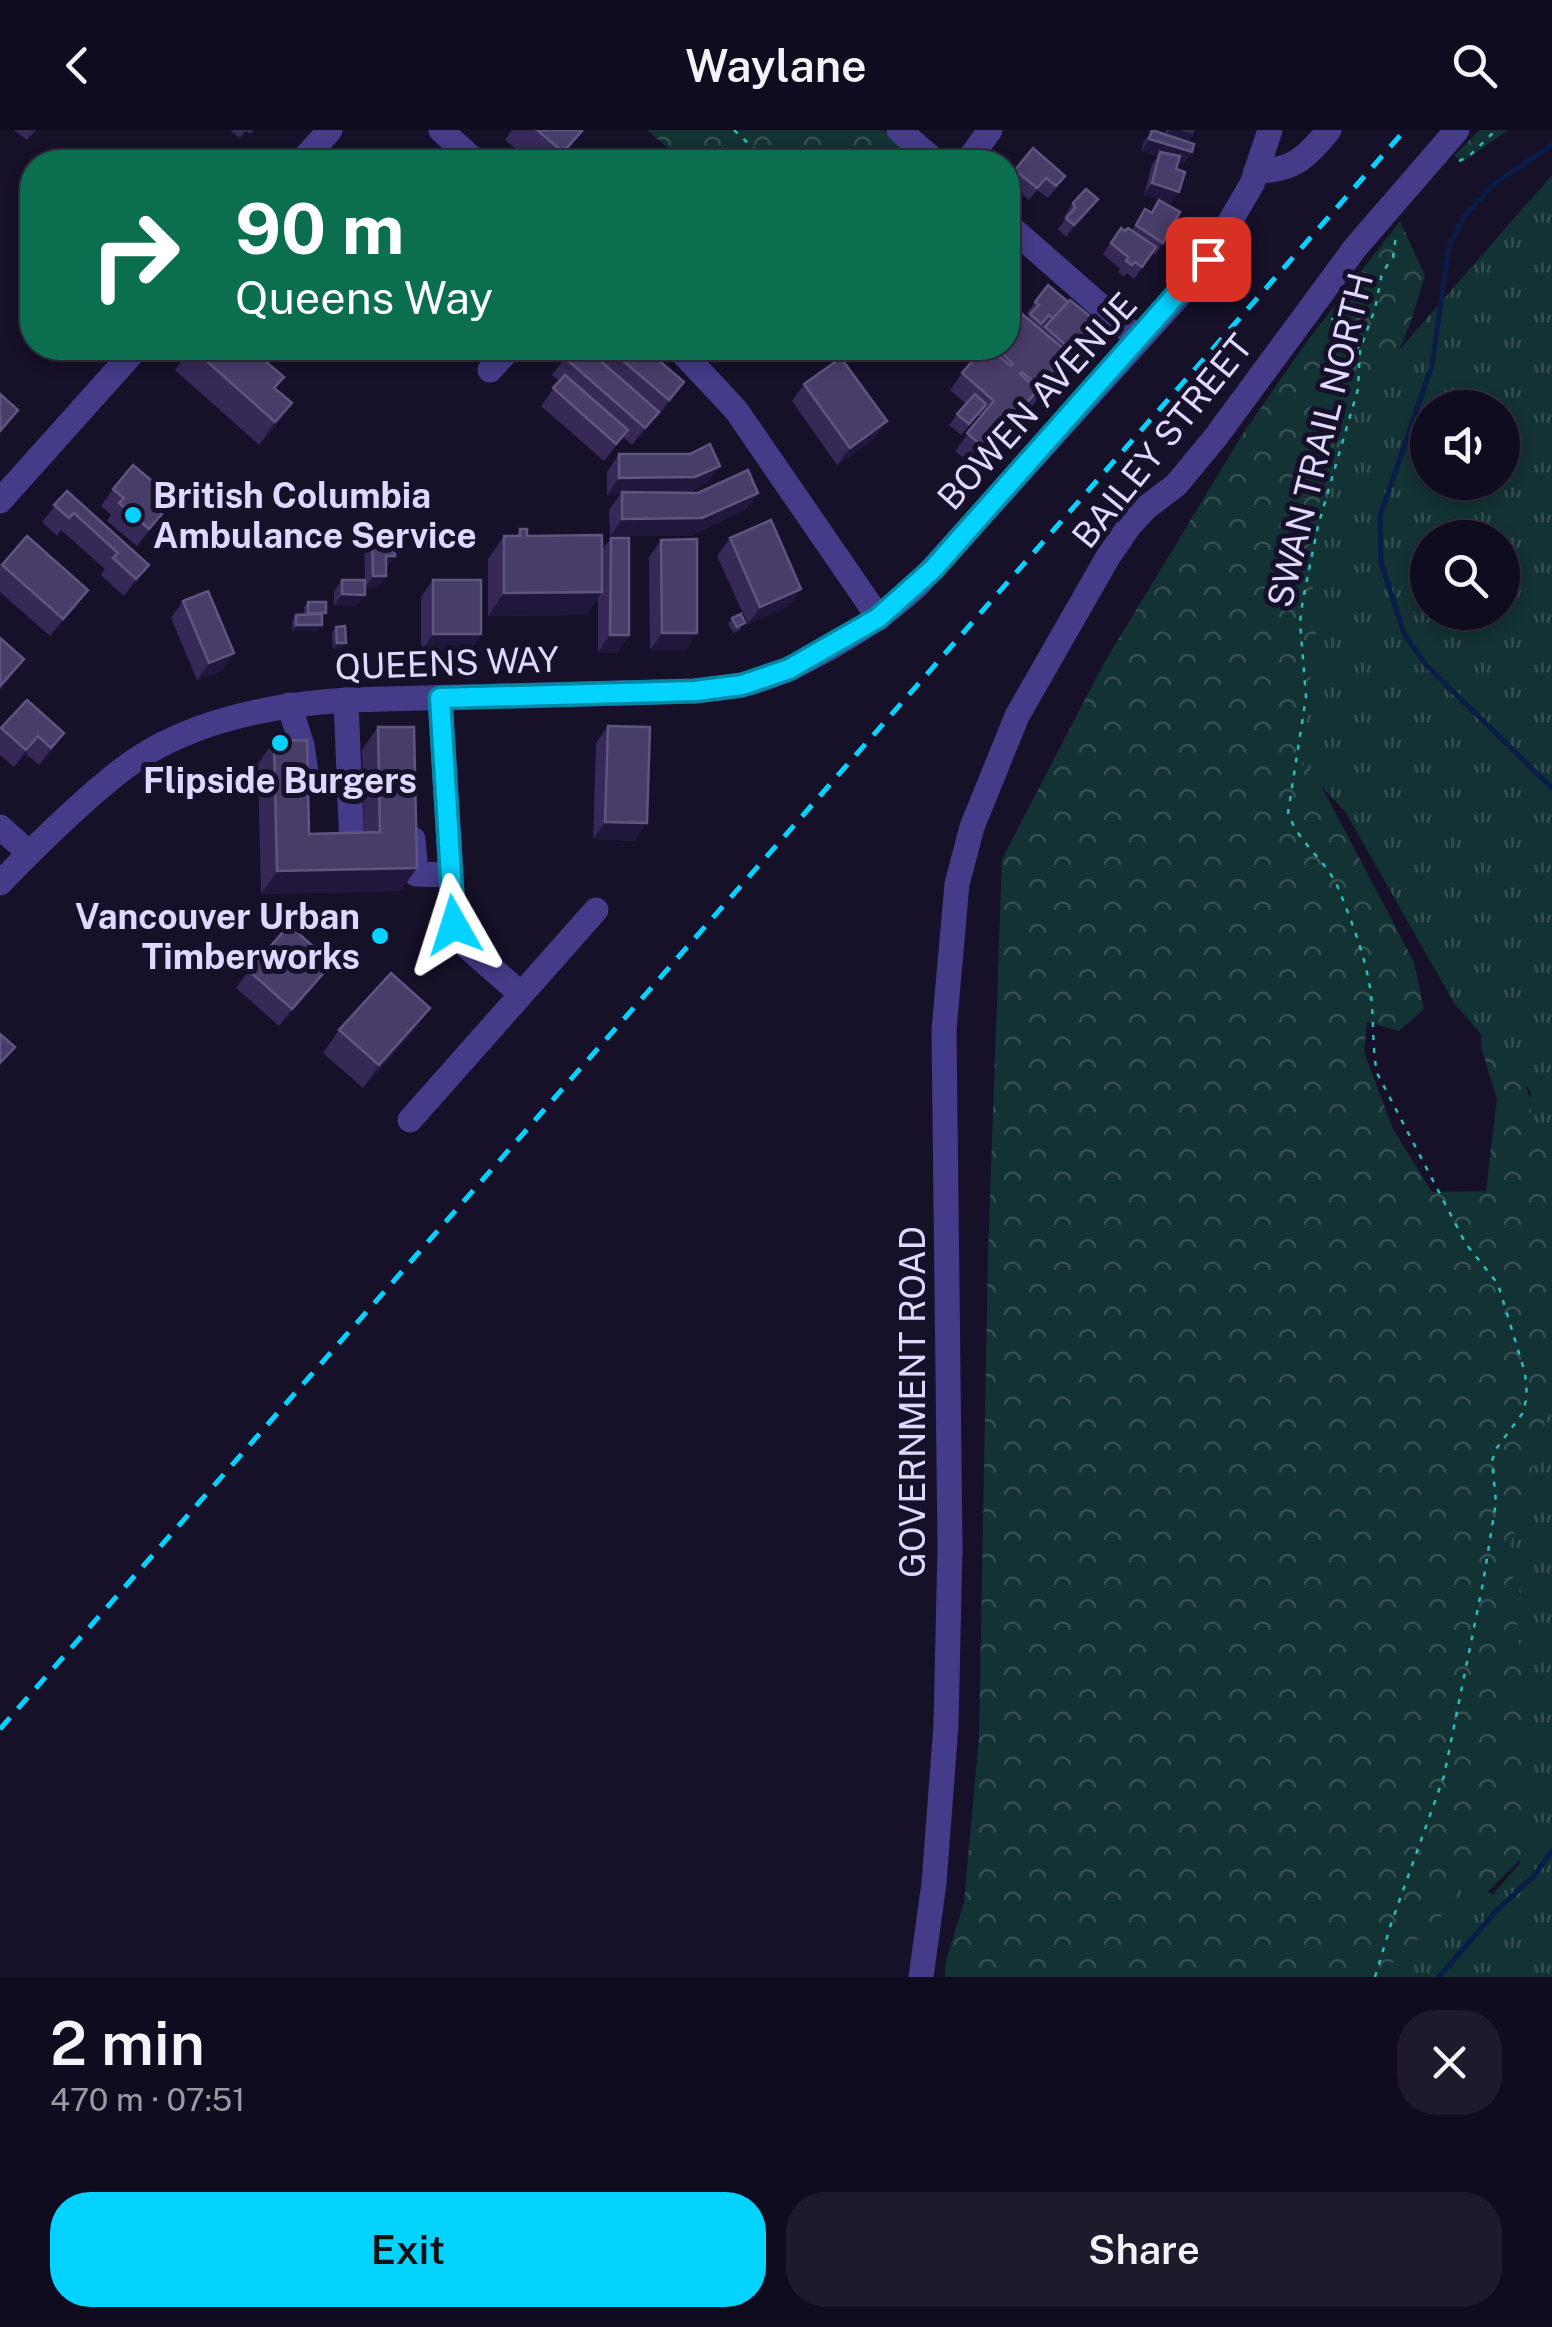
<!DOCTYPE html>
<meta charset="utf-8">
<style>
:root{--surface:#100c1f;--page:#1e1a2c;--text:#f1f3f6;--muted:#9c9ba4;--line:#302c3d;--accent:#04d3ff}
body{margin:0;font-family:"Public Sans",sans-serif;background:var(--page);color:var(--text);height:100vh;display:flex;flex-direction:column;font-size:38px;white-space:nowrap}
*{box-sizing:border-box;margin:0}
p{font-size:32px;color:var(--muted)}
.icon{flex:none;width:55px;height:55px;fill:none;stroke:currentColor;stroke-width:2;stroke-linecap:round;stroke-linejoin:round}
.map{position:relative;height:1847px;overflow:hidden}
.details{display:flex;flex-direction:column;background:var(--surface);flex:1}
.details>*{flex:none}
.hud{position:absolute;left:20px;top:20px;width:1000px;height:210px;border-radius:40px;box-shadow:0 5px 15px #0003,0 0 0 2px var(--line);background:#0b6e4f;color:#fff;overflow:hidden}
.fabs{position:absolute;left:1410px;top:260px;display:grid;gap:20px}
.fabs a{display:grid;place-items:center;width:110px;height:110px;border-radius:50%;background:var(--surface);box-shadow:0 5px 15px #0003,0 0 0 2px var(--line);font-size:50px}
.pin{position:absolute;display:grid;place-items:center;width:85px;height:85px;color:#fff;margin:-42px;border-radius:20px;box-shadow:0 5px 15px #0006}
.me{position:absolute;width:110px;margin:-55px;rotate:354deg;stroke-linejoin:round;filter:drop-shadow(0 0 8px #0008)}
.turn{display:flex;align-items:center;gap:35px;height:210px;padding:0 50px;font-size:45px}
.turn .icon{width:130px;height:130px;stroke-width:2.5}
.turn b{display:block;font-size:70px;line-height:85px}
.round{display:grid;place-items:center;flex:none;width:105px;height:105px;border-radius:40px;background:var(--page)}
.summary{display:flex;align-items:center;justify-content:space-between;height:170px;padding:0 50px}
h1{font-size:60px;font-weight:600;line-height:75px}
.cta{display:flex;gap:20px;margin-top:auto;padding:20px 50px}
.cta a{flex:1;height:115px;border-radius:40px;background:var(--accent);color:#111;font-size:40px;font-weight:600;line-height:115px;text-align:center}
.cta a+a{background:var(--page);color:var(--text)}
header{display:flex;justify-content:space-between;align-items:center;height:130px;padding:0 50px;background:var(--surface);font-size:45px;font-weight:600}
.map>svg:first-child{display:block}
</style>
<header><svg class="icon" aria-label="back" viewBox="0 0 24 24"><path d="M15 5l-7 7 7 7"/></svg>Waylane<svg class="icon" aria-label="search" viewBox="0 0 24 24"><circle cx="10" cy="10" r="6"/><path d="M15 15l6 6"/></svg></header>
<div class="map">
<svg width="1552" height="1847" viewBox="0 0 1552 1847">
<defs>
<pattern id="forest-crowns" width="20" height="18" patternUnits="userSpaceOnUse" patternTransform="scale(2.5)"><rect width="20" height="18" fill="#133233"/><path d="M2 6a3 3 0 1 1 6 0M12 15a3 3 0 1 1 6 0" fill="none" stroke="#354f52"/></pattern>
<pattern id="park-tufts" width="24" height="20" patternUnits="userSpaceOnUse" patternTransform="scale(2.5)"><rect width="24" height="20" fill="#133233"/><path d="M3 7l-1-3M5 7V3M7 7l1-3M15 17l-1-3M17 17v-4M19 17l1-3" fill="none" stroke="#354f52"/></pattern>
</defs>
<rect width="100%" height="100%" fill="#161029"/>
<!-- forest -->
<g fill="url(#forest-crowns)">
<path d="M647 0H883L921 32H684Z"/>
<path d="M1479 0H1508L1463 32 1454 26Z"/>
<path d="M1400 91 1425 146 1410 194 1380 266 1305 625 1414 832 1424 879 1399 901 1367 892 1364 922 1393 999 1432 1062 1486 1061 1497 969 1481 917 1482 868 1491 849 1528 963 1552 1024V1301L1515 1437 1532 1554 1527 1722C1487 1767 1439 1803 1397 1847H945L946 1831 964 1772 979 1607 988 1123 1002 729 1104 533 1242 305 1305 214Z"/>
</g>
<!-- park -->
<g fill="url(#park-tufts)" fill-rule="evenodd">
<path d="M1552 45V1027L1530 978 1531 962 1454 873 1346 683 1296 627 1315 523 1317 472 1306 434 1337 291ZM1428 278H1502V352H1428ZM1428 408H1502V482H1428Z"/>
<path d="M1552 1256V1847H1377L1439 1790 1463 1752 1493 1764 1520 1733 1528 1614 1516 1482 1520 1464 1506 1431 1548 1282Z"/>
</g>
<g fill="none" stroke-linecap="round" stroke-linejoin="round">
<!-- stream -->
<g stroke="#0a1c48" stroke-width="5">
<path d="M1552 15 1494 54 1465 85 1449 116 1432 235 1380 386 1381 432 1404 504 1426 535 1552 658"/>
<path d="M1439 1847 1497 1780 1534 1746 1552 1721"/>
</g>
<!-- path -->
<g stroke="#2fbabc" stroke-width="2.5" stroke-dasharray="5 8" stroke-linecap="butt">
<path d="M734 0 768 32"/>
<path d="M1459 31 1468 27 1496 0"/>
<path d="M1332 188 1337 200 1359 218"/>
<path d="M1375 1847 1391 1794 1444 1646 1483 1453 1496 1372 1492 1331 1496 1319 1522 1284 1527 1267 1525 1243 1498 1154 1466 1114 1377 943C1372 917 1374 892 1371 865 1367 831 1352 792 1339 760 1327 730 1300 716 1288 683L1306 567 1300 492 1303 469 1318 396 1358 259 1360 219 1375 179 1382 143 1393 127 1396 106"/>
</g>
<!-- minor -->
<g stroke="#443b89" stroke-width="25">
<path d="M441 0 476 32"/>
<path d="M899 0 936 32"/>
<path d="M301 32 330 0"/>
<path d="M967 32 990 0"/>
<path d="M1256 41C1293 41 1306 28 1329 0"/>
<path d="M1008 95 1139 210"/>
<path d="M678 218 736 280 879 488"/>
<path d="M490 240 510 218"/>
<path d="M0 371 137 218"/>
<path d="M440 568 454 795 463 813 521 864"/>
<path d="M289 575 302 615 306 642"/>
<path d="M0 697 29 723"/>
<path d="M413 709 416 744 449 745"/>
<path d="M335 719H352L346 570"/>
<path d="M0 753C37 715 77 675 119 642 182 592 269 575 346 570L695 561C710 559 726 558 741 555 796 543 874 495 916 457L1176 169 1208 129 1252 54 1270 0"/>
<path d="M410 990 596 780"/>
<path d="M921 1847 934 1753 946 1595 950 1417 944 900 957 754 972 697 1017 586 1108 427 1130 395 1147 377 1176 355 1215 308 1355 118 1457 0"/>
</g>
<!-- rail -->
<path stroke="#04d3ff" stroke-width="5" stroke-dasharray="15 12" stroke-linecap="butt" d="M0 1599 1405 0"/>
</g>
<!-- wall -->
<g fill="#362957">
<path d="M14 0H36L27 10Z"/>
<path d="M230 0H254L250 4 246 1 240 8Z"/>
<path d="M512 0H581L582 1 558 32H532L505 10Z"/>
<path d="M1152 0 1165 4 1166 0H1195L1189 12 1192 22 1183 34 1178 32 1176 39 1179 62 1171 73 1144 65 1152 34 1158 26 1141 21 1144 12Z"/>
<path d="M1033 18 1057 57 1048 68 1037 60 1029 70 1008 52 1015 40Z"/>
<path d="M1159 70 1163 113 1155 125 1152 123 1134 149 1127 143 1124 147 1118 142 1120 139 1103 124 1121 98 1125 101 1132 100 1145 79 1151 82Z"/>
<path d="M1073 73 1090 81 1066 107 1058 99 1066 88 1065 85Z"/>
<path d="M1048 155 1085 209 1069 228 1066 225 1056 235 1052 240 1045 261 1031 277 1028 274 1002 305 997 301 970 333 955 321 981 287 978 285 961 305 949 295 966 274 950 260 962 243 998 226 999 225 994 220 996 218H1008V201L1027 189 1029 186 1027 183Z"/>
<path d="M191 218H250L276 296 259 315 175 240Z"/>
<path d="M573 218H644L672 270 657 287 656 286 632 315 623 307 604 331 541 276 559 251 552 245Z"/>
<path d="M804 254 887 291 874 309 837 335 792 271Z"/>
<path d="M619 324 707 353 687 363H758L745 380 690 406H610L609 380 620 365H607V342Z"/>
<path d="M113 359 162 384 137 416 107 391 111 385 101 376Z"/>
<path d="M67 361 149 435 124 466 101 445 105 439 61 400 57 406 42 392Z"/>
<path d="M520 399 527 406 602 420 611 408 629 505 617 523 598 522V468L586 485 488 486V429L504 406H516Z"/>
<path d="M372 403 396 428H393L386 438 378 457 365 458 357 476H334V461L342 450H365L364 414Z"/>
<path d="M27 406 76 477 50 506 0 462V437Z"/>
<path d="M730 408 801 459 789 476 748 494 717 426Z"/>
<path d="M661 410 697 503 685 520H650L649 427Z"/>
<path d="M433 450 481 504 469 522H421V467Z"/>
<path d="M183 471 234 523 222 541 197 550 171 488Z"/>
<path d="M308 472 322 488V495L318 501H292V491L296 485H304V477Z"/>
<path d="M732 488 741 499 733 503 728 494Z"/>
<path d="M336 497 342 518 333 519 332 503Z"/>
<path d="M27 570 52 621 39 635 26 624 14 637 0 625V600Z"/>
<path d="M608 596 635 711 593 709 596 613Z"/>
<path d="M378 597 401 761 261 764 258 634 274 611 309 704 364 703 362 620Z"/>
<path d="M249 841 320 850 279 896 236 858Z"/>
<path d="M339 900 414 901 363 958 323 923Z"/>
</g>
<!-- shaded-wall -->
<g fill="#21173d">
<path d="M1170 0H1180L1194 4 1186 16 1163 9Z"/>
<path d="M582 1 566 24 558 32H556Z"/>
<path d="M1149 9 1192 22 1183 34 1159 26 1160 22 1158 26 1141 21Z"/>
<path d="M1152 53 1179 62 1171 73 1144 65Z"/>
<path d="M1098 69 1090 81 1066 107 1074 95Z"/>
<path d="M1097 192 1085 209 1069 228 1081 210Z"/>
<path d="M684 252 672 270 657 287 669 270Z"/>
<path d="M1038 260 1026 277 1002 305 1014 287Z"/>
<path d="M292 273 276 296 259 315 275 292Z"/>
<path d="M659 282 647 299 632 315 645 298Z"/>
<path d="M1010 283 997 301 970 333 982 316Z"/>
<path d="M887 291 874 309 837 335 850 318Z"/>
<path d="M720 336 707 353 683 364 622 362 620 365H607L619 348Z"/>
<path d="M758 363 745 380 690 406H610L622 389Z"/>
<path d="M394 416H405L386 438V426Z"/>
<path d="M149 435 137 452 124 466 136 449Z"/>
<path d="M373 446H386L378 457 365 458Z"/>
<path d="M801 459 789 476 748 494 760 477Z"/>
<path d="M88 460 76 477 50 506 63 489Z"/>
<path d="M602 462 586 485 488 486 504 463Z"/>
<path d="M342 464 365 465 357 476H334Z"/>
<path d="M296 495H322L318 501H292Z"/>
<path d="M662 503H697L685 520H650Z"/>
<path d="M433 504H481L469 522H421Z"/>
<path d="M610 505H629L617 523 598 522Z"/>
<path d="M337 513H346L342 518 333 519Z"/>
<path d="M234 523 222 541 197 550 209 533Z"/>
<path d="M24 529 8 552 0 561V556Z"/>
<path d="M64 603 52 621 39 635 51 618Z"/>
<path d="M38 606 26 624 14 637 26 620Z"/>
<path d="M605 692 647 693 635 711 593 709Z"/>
<path d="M417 738 401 761 261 764 277 741Z"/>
<path d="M332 833 320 850 279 896 292 879Z"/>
<path d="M430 878 414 901 363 958 379 935Z"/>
</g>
<!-- building -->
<g fill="#483c69" stroke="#605480" stroke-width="2.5">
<path d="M537 0H581L582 1 563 22Z"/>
<path d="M1152 0 1194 14 1192 22 1149 9Z"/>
<path d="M1033 18 1065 46 1056 56 1046 48 1037 58 1015 40Z"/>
<path d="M1160 22 1180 26 1176 39 1185 42 1179 62 1152 53Z"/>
<path d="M1086 59 1098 69 1074 95 1066 88 1075 78 1073 73Z"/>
<path d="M1159 70 1180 82 1163 113 1136 95 1145 79 1152 83Z"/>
<path d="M1121 98 1125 101 1128 98 1156 117 1142 137 1135 132 1132 135 1126 131 1128 127 1111 113Z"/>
<path d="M1008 127 1018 137 1008 149Z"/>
<path d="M1048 155 1068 172 1053 189 1049 185 1041 194 1030 184 1039 175 1035 172Z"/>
<path d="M1070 170 1097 192 1081 210 1078 208 1069 218 1045 197Z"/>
<path d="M1022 184 1066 221 1053 236 1052 240 1057 244 1043 260 1022 242 1020 244 1038 260 1014 287 1010 283 982 316 967 303 994 271 962 243 984 218H989L1011 236 1013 234 1001 222 1005 218H1008V215L1013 208 1008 204V201Z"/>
<path d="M192 218H250L284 247 274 258 292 273 275 292Z"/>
<path d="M573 218H586L659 282 645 298 564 227Z"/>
<path d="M608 218H644L684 252 669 270Z"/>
<path d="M841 228 887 291 850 318 804 254Z"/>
<path d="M565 245 628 300 616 314 553 258Z"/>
<path d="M0 264 18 280 0 301Z"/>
<path d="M975 264 986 274 969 294 957 284Z"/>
<path d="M710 314 720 336 695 347 619 348V324H690Z"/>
<path d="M133 335 170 366 158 380 162 384 149 399 119 373 124 368 113 359Z"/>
<path d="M748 340 758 363 702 388 622 389V362L698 363Z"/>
<path d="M67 361 149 435 136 449 113 428 118 423 74 383 69 388 54 375Z"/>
<path d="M771 390 801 459 760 477 730 408Z"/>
<path d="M520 399H527V406L602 405V462L504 463V406H520Z"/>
<path d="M404 402 405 416H394L395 426H386V446H373L372 403Z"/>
<path d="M27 406 88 460 63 489 2 435Z"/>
<path d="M611 408H629V505H610Z"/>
<path d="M697 409V503H662L661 410Z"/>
<path d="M342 450H365V465L342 464Z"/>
<rect x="433" y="450" width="48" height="54"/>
<path d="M208 461 234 523 209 533 183 471Z"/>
<rect x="308" y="472" width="18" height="11"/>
<path d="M322 484V495H296V485Z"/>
<path d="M741 484 745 493 737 497 732 488Z"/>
<path d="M345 496 346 513H337L336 497Z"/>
<path d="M0 508 24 529 0 556Z"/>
<path d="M27 570 64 603 51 618 38 606 26 620 1 598Z"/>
<path d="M608 596 650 597 647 693 605 692Z"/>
<path d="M378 597H414L417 738 277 741 274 611 307 610 309 704 380 702Z"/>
<path d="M289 795 332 833 292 879 249 841Z"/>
<path d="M391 843 430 878 379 935 339 900Z"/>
<path d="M0 904 15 917 0 933Z"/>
</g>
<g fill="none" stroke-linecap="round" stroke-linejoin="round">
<defs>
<path id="route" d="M454 795 440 568 695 561 742 555 789 539 878 488 933 439 1208 129"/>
</defs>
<!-- route casing -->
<use href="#route" stroke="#0389a6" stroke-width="25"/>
<!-- route -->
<use href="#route" stroke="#04d3ff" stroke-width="18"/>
</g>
<!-- markers -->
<g fill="#04d3ff" stroke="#161029" stroke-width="4">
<circle cx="133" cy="385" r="10"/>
<circle cx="280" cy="613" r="10"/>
<circle cx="380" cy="806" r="10"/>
</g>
<g text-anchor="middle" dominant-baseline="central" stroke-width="10" stroke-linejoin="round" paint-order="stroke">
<!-- street labels -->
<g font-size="35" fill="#e0d8ff" stroke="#161029">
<text transform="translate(1037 271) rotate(-48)">BOWEN AVENUE</text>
<text transform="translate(1320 310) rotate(-76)">SWAN TRAIL NORTH</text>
<text transform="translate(1162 311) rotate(-51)">BAILEY STREET</text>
<text transform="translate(447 533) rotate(-2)">QUEENS WAY</text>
<text transform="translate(912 1272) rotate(-90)">GOVERNMENT ROAD</text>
</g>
<!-- poi labels -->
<g font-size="35" font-weight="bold" fill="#e0d8ff" stroke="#161029" text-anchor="start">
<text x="153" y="365">British Columbia<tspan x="153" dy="40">Ambulance Service</tspan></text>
<text x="280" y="650" text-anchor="middle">Flipside Burgers</text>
<text x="360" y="786" text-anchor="end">Vancouver Urban<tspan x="360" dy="40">Timberworks</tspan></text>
</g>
</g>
</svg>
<div class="fabs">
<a><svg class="icon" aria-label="sound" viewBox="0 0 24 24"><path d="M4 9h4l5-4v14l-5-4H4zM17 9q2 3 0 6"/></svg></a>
<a><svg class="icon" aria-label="search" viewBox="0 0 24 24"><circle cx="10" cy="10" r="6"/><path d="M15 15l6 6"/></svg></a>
</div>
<div class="pin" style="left:1208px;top:129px;background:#d93025"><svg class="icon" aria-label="arrive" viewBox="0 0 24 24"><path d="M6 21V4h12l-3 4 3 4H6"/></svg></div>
<svg class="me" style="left:454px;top:795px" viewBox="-20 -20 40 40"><path d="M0-17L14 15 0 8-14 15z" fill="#04d3ff" stroke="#fff" stroke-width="4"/></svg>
<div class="hud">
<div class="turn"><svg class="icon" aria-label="right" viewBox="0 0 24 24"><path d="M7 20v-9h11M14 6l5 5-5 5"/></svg><div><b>90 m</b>Queens Way</div></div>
</div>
</div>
<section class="details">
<div class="summary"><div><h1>2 min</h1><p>470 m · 07:51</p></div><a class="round"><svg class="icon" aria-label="close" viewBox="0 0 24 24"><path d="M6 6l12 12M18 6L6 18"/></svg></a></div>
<div class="cta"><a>Exit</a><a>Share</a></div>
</section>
